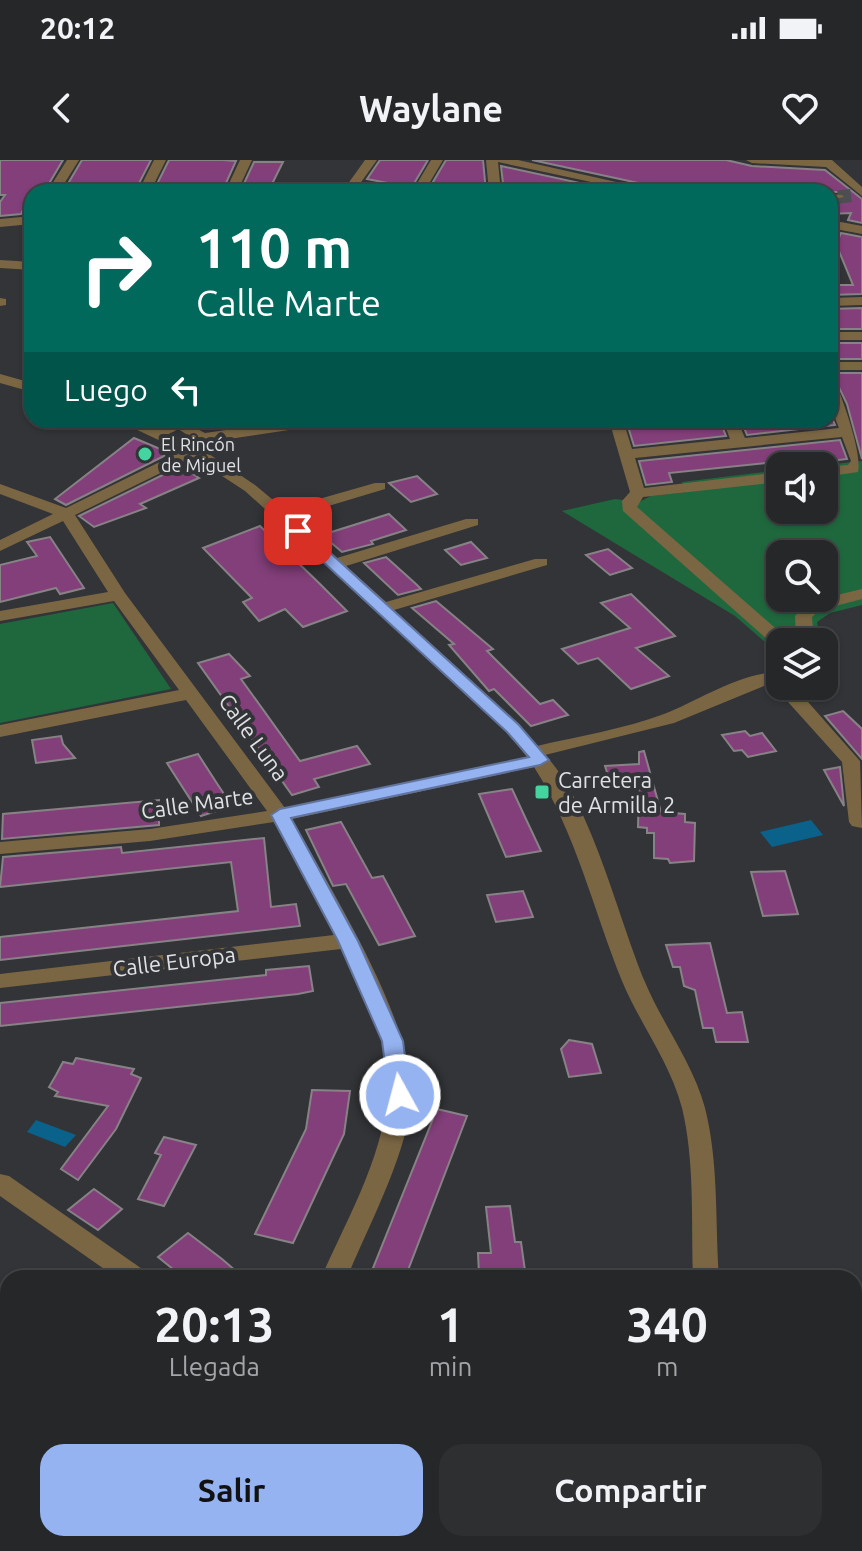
<!DOCTYPE html>
<html lang="es">
<meta charset="utf-8">
<style>
:root{--surface:#262729;--page:#2e2f31;--text:#f1f3f6;--muted:#a4a5a8;--line:#424446;--accent:#95b2f1}
body{margin:0;font-family:Ubuntu,sans-serif;background:var(--page);color:var(--text);height:100vh;display:flex;flex-direction:column;font-size:30px;white-space:nowrap}
*{box-sizing:border-box;margin:0}
p{font-size:26px;color:var(--muted)}
.icon{flex:none;width:44px;height:44px;fill:none;stroke:currentColor;stroke-width:2;stroke-linecap:round;stroke-linejoin:round}
.map{position:relative;flex:1;overflow:hidden}
.details{position:absolute;left:0px;top:1110px;width:862px;height:282px;display:flex;flex-direction:column;background:var(--surface);border-radius:24px 24px 0 0;box-shadow:0 2px 6px #0004,0 0 0 2px var(--line)}
.details>*{flex:none}
.banner{position:absolute;left:24px;top:24px;width:814px;height:244px;border-radius:24px;box-shadow:0 2px 6px #0004,0 0 0 2px var(--line);background:#00695c;color:#fff;overflow:hidden}
.tools{position:absolute;left:766px;top:292px;display:grid;gap:16px}
.tools a{display:grid;place-items:center;width:72px;height:72px;border-radius:16px;background:var(--surface);box-shadow:0 2px 6px #0004,0 0 0 2px var(--line);font-size:40px}
.pin{position:absolute;display:grid;place-items:center;width:68px;height:68px;color:#fff;margin:-34px;border-radius:16px;box-shadow:0 4px 12px #0006}
.me{position:absolute;width:88px;margin:-44px;rotate:353deg;stroke-linejoin:round;filter:drop-shadow(0 0 6px #0008)}
.turn{display:flex;align-items:center;gap:28px;height:168px;padding:0 40px;font-size:36px}
.turn .icon{width:104px;height:104px;stroke-width:2.5}
.turn b{display:block;font-size:56px;line-height:68px}
.then{display:flex;align-items:center;height:76px;padding:0 40px;background:#0003;gap:16px;font-size:30px}
.eta{display:flex;justify-content:space-evenly;align-items:center;height:136px;text-align:center}
.eta b{font-size:48px;font-weight:600;line-height:56px}
.button{display:flex;gap:16px;margin-top:auto;padding:16px 40px}
.button a{flex:1;height:92px;border-radius:24px;background:var(--accent);color:#111;font-size:32px;font-weight:600;line-height:92px;text-align:center}
.button a+a{background:var(--page);color:var(--text)}
.status{display:flex;justify-content:space-between;align-items:center;height:56px;padding:0 40px;background:var(--surface);direction:ltr}
.status svg{height:22px;fill:currentColor}
header{display:flex;justify-content:space-between;align-items:center;height:104px;padding:0 40px;background:var(--surface);font-size:36px;font-weight:600}
.map>svg:first-child{display:block}
</style>
<div class="status"><b>20:12</b><svg viewBox="0 0 49 12"><path d="M0 12V9h3v3zM5 12V6h3v6zM10 12V3h3v9zM15 12V0h3v12zM26 1h20v11H26zM47 4h2v5h-2z"/></svg></div>
<header><svg class="icon" aria-label="back" viewBox="0 0 24 24"><path d="M15 5l-7 7 7 7"/></svg>Waylane<svg class="icon" aria-label="heart" viewBox="0 0 24 24"><path d="M12 20l-8-8c-3-5 5-10 8-4 3-6 11-1 8 4z"/></svg></header>
<div class="map">
<svg width="862" height="1391" viewBox="0 0 862 1391">
<rect width="100%" height="100%" fill="#323437"/>
<!-- green -->
<g fill="#1f683e" fill-rule="evenodd">
<path d="M862 301V445L830 453 817 462 820 482H780V495L735 456 562 351 615 339 639 342 651 336 687 332 682 322 780 310V350H824V306H816ZM780 394H824V438H780Z"/>
<path d="M113 443 171 529 0 563V464Z"/>
</g>
<!-- water -->
<g fill="#0a6189">
<path d="M811 660 823 675 772 687 760 672Z"/>
<path d="M36 960 76 975 65 987 27 972Z"/>
</g>
<!-- building -->
<g fill="#833f7a" stroke="#868285" stroke-width="2">
<path d="M0 0H63L44 32H32L21 54 0 56V42L5 35H0Z"/>
<path d="M82 0H151L135 31 63 32Z"/>
<path d="M169 0H223L236 1 222 32H153Z"/>
<path d="M380 0H428L409 32H385L388 23 367 19Z"/>
<path d="M446 0H483L486 32H427Z"/>
<path d="M532 0H726L752 6 825 10 862 39V63L848 60 851 53 830 54V43L846 39 842 32H775L738 26 731 32H680Z"/>
<path d="M254 2H283L268 32H240Z"/>
<path d="M501 6 603 28 604 32H504Z"/>
<path d="M841 73 862 77V134L830 135V125H853L836 84Z"/>
<path d="M862 148V169H830V149Z"/>
<rect x="830" y="183" width="32" height="16"/>
<path d="M832 213H862V299L847 244Z"/>
<path d="M830 253 835 265 747 275 743 265H746L744 260H830Z"/>
<path d="M626 260H645L647 267 722 266 726 276 634 286Z"/>
<path d="M134 278 170 293 66 345 55 339Z"/>
<path d="M840 280 847 299 789 306 785 301 669 313 672 322 646 325 639 301Z"/>
<path d="M181 306 199 318 140 344 146 348 94 367 79 356Z"/>
<path d="M417 316 437 334 411 342 389 323Z"/>
<path d="M389 354 406 370 371 381 373 384 342 392 322 375Z"/>
<path d="M260 366 320 424 347 451 303 467 285 449 259 461 243 442 252 438 203 388Z"/>
<path d="M50 377 84 428 60 434 56 428 0 442V405L37 396 27 382Z"/>
<path d="M471 382 487 398 461 405 445 390Z"/>
<path d="M608 389 632 408 610 415 586 395Z"/>
<path d="M386 397 416 424 421 429 398 435 364 403Z"/>
<path d="M631 434 675 476 636 488 669 516 631 529 598 498 578 504 562 489 630 468 601 443Z"/>
<path d="M436 441 493 489 487 491 540 544 553 540 568 555 531 566 494 529 489 531 449 485 454 484 412 448Z"/>
<path d="M229 494 250 516 241 519 300 601 357 586 370 604 314 619 319 627 292 635 198 503Z"/>
<path d="M843 551 862 569V599L825 556Z"/>
<path d="M745 571 750 576 762 573 776 591 748 597 742 590 734 591 722 575Z"/>
<path d="M61 576 63 584 75 598 36 603 32 580Z"/>
<path d="M644 591 661 652 685 654V662L695 663 694 701 670 703 668 699 654 698V673H647V668L638 667 639 624 611 625 605 606 639 604V592Z"/>
<path d="M198 594 218 625 232 646 201 656 167 603Z"/>
<path d="M840 607 844 646 824 610Z"/>
<path d="M512 629 525 657 541 691 506 697 479 634Z"/>
<path d="M159 640V665L2 679 3 654Z"/>
<path d="M341 662 372 718 383 716 415 776 379 785 346 724 333 726 306 670Z"/>
<path d="M264 678 271 747 296 744 300 766 0 800V777L238 751 231 702 0 727 3 697 121 687 122 693Z"/>
<path d="M785 711 798 754 763 756 751 712Z"/>
<path d="M523 731 533 757 496 762 487 735Z"/>
<path d="M710 783 727 853 742 852 748 882H716L713 868H703L695 830 684 826 680 807H673L666 785Z"/>
<path d="M309 806 313 831 298 834 0 866V843L266 815V810Z"/>
<path d="M569 880 592 884 601 913 569 917 561 889Z"/>
<path d="M76 898 134 909 131 914 141 918 116 969 78 1020 61 1009 108 946 55 936 58 932 49 927 56 915 63 902 73 904Z"/>
<path d="M312 930 350 931 344 974 293 1083 255 1074 306 969Z"/>
<path d="M437 949 467 956 405 1118H369Z"/>
<path d="M164 977 196 985 164 1046 138 1039 161 995 155 993Z"/>
<path d="M94 1029 122 1049 98 1070 68 1050Z"/>
<path d="M510 1046 515 1082H521L526 1118 479 1115 478 1093H491L486 1047Z"/>
<path d="M188 1073 222 1099 244 1118H184L158 1097Z"/>
</g>
<g fill="none" stroke-linecap="round" stroke-linejoin="round">
<!-- minor-tunnel -->
<path stroke="#4c4e51" stroke-width="13" stroke-dasharray="13 6" stroke-linecap="butt" d="M838 37 855 35"/>
<!-- minor -->
<g fill="#7b6644" fill-rule="evenodd">
<path d="M67 0H79L59 32H47Z"/>
<path d="M154 0H166L150 32H138Z"/>
<path d="M240 0H252L237 32H225Z"/>
<path d="M365 0H377L354 32H342Z"/>
<path d="M431 0H443L424 32H412Z"/>
<path d="M486 0H518L661 32H638L498 2 501 32H489Z"/>
<path d="M746 0H832L862 27V36L826 7 752 3Z"/>
<path d="M830 34 842 35 844 37 830 40Z"/>
<path d="M32 56V64L0 67V59Z"/>
<path d="M830 60 862 66V74L830 68Z"/>
<path d="M0 100 32 102V110L0 108Z"/>
<path d="M862 137V145L830 146V138Z"/>
<path d="M0 138 6 139V145L0 146Z"/>
<rect x="830" y="172" width="32" height="8"/>
<rect x="830" y="202" width="32" height="8"/>
<path d="M0 214 32 223V232L0 223Z"/>
<path d="M830 222 837 226C845 246 862 294 858 312L824 317V307L848 305 851 301 842 277 635 298 644 328 780 312V322L643 337 637 347 781 473 796 477 795 456 808 442 862 429V439L820 450 812 457 814 482 769 481 623 351 622 341 630 332 609 260H623L632 289 730 279 723 260H737L745 278 839 268 830 245Z"/>
<path d="M116 260H135L156 270 159 266 180 260 205 273 298 260H336L329 264 215 281V288L206 289V292L255 325 284 349 375 323H385V329L292 357 337 398 466 359H478V365L346 406 386 442 535 399H547V405L394 450 519 564 537 586C579 576 624 569 664 554 696 542 746 509 780 513V526H794L860 601 862 668 852 666 849 662 842 602 771 523 674 563 545 595C591 642 618 758 645 822 663 865 693 903 705 948 719 1003 715 1062 719 1118H693C691 1062 695 1002 682 948 670 902 640 864 622 821 593 749 576 673 534 607L292 659C329 727 413 859 411 935 410 990 368 1066 347 1118H321C352 1047 407 958 381 879 371 848 354 819 341 789L0 828V814L334 775 274 662 150 681 0 694V682L150 669 267 651 186 540 0 577V565L179 530 114 441 0 461V451L108 432 63 361 0 391V380L53 354 0 334V324L66 348 182 291ZM178 269 202 284 204 286 168 275ZM193 297 245 331 275 358 507 572 527 597 285 648 125 433 75 355Z"/>
<path d="M0 1014 9 1016 145 1111 149 1118H117L0 1036Z"/>
<path d="M854 1237 862 1238V1262L854 1261Z"/>
<path d="M627 1384H655L652 1391H624Z"/>
</g>
</g>
<!-- route -->
<path fill="#95b2f1" stroke="#61749d" stroke-width="2" d="M298 367 303 368 519 565 549 600 540 605 291 658 358 781 403 881 410 935 407 941H392L389 935 382 881 338 781 271 655 280 649 529 597 507 572 293 374 291 371Z"/>
<!-- markers -->
<g fill="#43d4a0" stroke="#323437" stroke-width="3">
<circle cx="145" cy="294" r="8"/>
<rect x="534" y="624" width="16" height="16" rx="4"/>
</g>
<g text-anchor="middle" dominant-baseline="central" stroke-width="8" stroke-linejoin="round" paint-order="stroke">
<!-- far-poi labels -->
<g font-size="18" fill="#dfe1e3" stroke="#323437" text-anchor="start">
<text x="161" y="284">El Rincón<tspan x="161" dy="21">de Miguel</tspan></text>
</g>
<!-- street labels -->
<g font-size="22" fill="#dfe1e3" stroke="#323437">
<text transform="translate(254 577) rotate(54)">Calle Luna</text>
<text transform="translate(197 643) rotate(-8)">Calle Marte</text>
<text transform="translate(174 801) rotate(-7)">Calle Europa</text>
</g>
<!-- poi labels -->
<g font-size="22" fill="#dfe1e3" stroke="#323437" text-anchor="start">
<text x="558" y="619">Carretera<tspan x="558" dy="25">de Armilla 2</tspan></text>
</g>
</g>
</svg>
<div class="tools">
<a><svg class="icon" aria-label="sound" viewBox="0 0 24 24"><path d="M4 9h4l5-4v14l-5-4H4zM17 9q2 3 0 6"/></svg></a>
<a><svg class="icon" aria-label="search" viewBox="0 0 24 24"><circle cx="10" cy="10" r="6"/><path d="M15 15l6 6"/></svg></a>
<a><svg class="icon" aria-label="layers" viewBox="0 0 24 24"><path d="M12 4l9 5-9 5-9-5zM3 14l9 5 9-5"/></svg></a>
</div>
<div class="pin" style="left:298px;top:371px;background:#d93025"><svg class="icon" aria-label="arrive" viewBox="0 0 24 24"><path d="M6 21V4h12l-3 4 3 4H6"/></svg></div>
<svg class="me" style="left:400px;top:935px" viewBox="-20 -20 40 40"><circle r="17" fill="#95b2f1" stroke="#fff" stroke-width="3"/><path d="M0-11L8 9 0 5-8 9z" fill="#fff"/></svg>
<div class="banner">
<div class="turn"><svg class="icon" aria-label="right" viewBox="0 0 24 24"><path d="M7 20v-9h11M14 6l5 5-5 5"/></svg><div><b>110 m</b>Calle Marte</div></div>
<div class="then">Luego<svg class="icon" aria-label="left" viewBox="0 0 24 24"><path d="M17 20v-9H6M10 6l-5 5 5 5"/></svg></div>
</div>
<section class="details">
<div class="eta">
<div><b>20:13</b><p>Llegada</p></div>
<div><b>1</b><p>min</p></div>
<div><b>340</b><p>m</p></div>
</div>
<div class="button"><a>Salir</a><a>Compartir</a></div>
</section>
</div>
